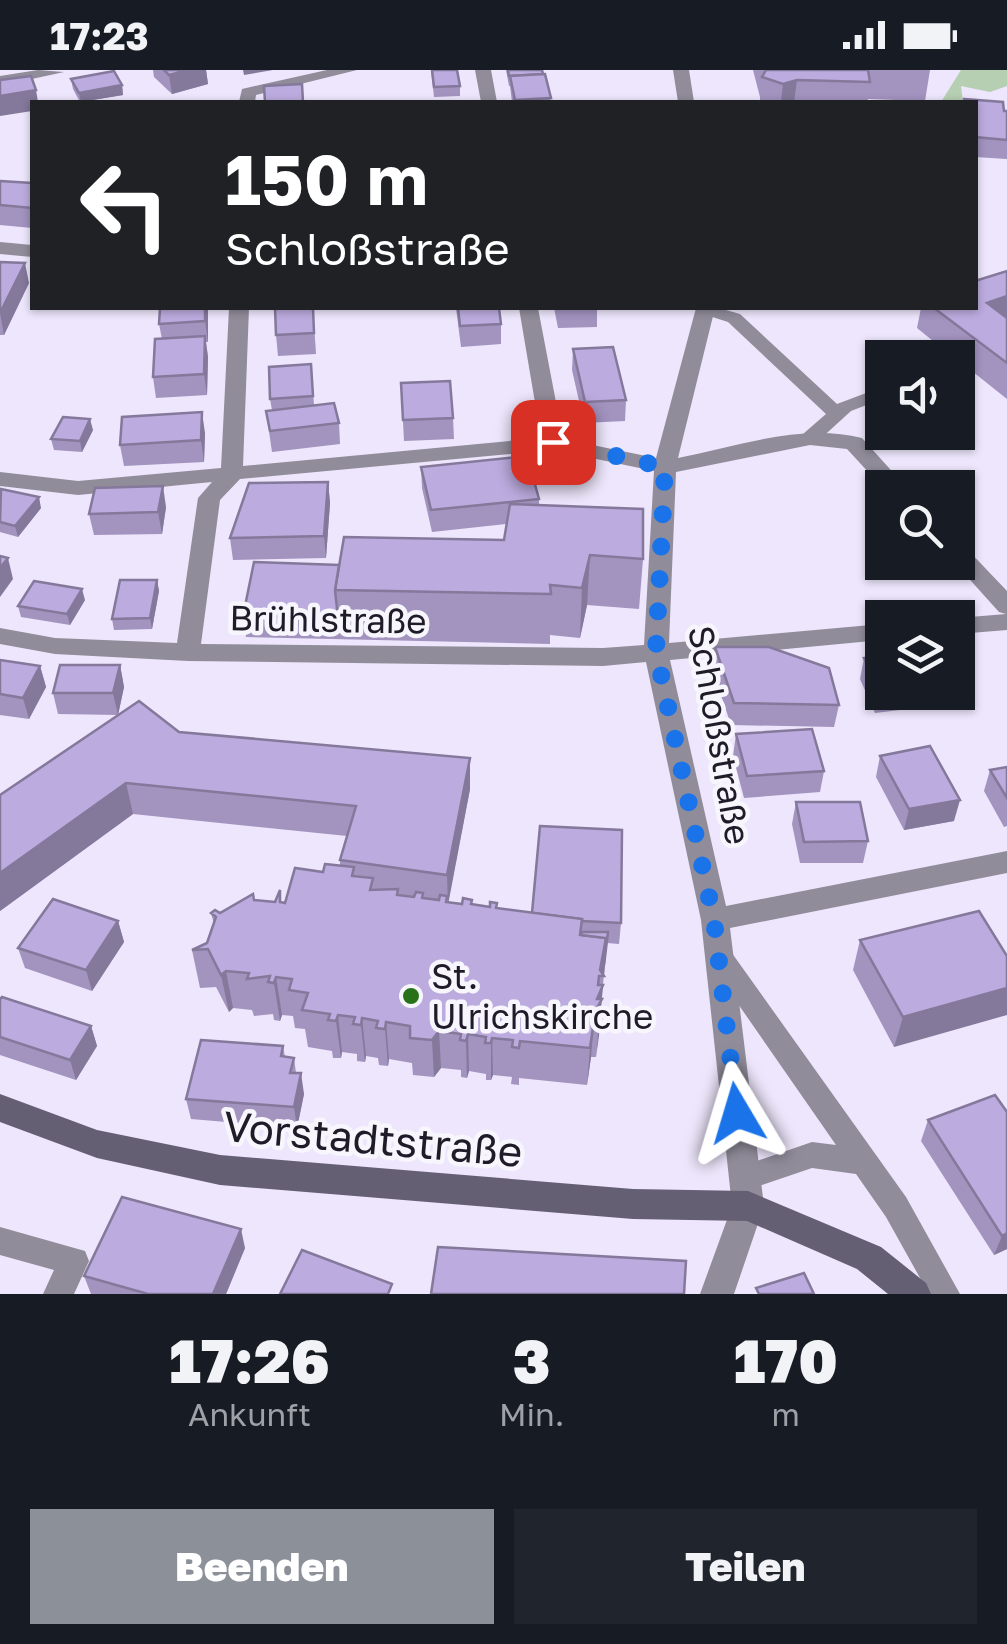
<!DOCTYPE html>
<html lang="de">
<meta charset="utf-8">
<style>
:root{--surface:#171b24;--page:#20242c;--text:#f1f3f6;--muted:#9ea1a6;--accent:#8c9099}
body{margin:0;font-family:"Golos Text",sans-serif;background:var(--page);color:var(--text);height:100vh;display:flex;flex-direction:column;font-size:38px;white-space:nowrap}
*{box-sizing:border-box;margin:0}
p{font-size:32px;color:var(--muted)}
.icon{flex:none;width:55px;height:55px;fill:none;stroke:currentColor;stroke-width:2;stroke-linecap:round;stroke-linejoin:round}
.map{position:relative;height:1224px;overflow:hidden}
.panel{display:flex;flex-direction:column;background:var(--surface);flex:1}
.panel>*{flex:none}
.guide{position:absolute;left:30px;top:30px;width:948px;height:210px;border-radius:0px;box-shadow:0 2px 8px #0004;background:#202124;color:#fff;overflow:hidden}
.tools{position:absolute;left:865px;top:270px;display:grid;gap:20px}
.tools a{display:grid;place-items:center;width:110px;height:110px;border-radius:0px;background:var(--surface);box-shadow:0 2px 8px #0004;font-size:50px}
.pin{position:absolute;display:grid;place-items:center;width:85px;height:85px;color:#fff;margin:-42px;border-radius:20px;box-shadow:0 5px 15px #0006}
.me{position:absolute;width:110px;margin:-55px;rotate:353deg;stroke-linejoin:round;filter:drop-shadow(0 0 8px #0008)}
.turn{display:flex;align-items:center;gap:35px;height:210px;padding:0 30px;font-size:45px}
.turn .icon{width:130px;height:130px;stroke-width:2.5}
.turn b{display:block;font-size:70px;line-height:85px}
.eta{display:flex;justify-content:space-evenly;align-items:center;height:170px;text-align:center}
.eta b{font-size:60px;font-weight:800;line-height:70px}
.action{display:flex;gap:20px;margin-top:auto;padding:20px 30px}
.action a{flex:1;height:115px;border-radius:0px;background:var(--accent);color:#fff;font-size:40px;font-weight:800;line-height:115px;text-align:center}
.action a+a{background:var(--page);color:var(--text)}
.status{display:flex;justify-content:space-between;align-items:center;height:70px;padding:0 50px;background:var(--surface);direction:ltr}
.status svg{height:28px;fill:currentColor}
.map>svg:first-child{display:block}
</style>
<div class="status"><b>17:23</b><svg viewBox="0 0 49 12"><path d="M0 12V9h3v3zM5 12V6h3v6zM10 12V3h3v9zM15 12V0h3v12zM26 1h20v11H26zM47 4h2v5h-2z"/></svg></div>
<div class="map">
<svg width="1007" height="1224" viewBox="0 0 1007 1224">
<rect width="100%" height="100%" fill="#ede6fc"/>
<!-- green -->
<path fill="#b6ceb2" d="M961 0H1007V16L990 22 961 16 963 32H941Z"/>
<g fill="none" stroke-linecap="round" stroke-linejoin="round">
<!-- lane -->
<g fill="#908c9a" fill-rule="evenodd">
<path d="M698 238H719L740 244 837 334 882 317V329L851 341 817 372H803L800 368 803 364 826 344 728 252 700 243Z"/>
<path d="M720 876 729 879 906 1127 960 1224H929L886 1147 856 1104 812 1098 744 1121 734 1117 730 1108 734 1099 812 1072 836 1075 711 895 707 887 711 879Z"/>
<path d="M0 1157 85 1181 89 1191 74 1224H43L54 1200 0 1185Z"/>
</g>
<!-- street -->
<g fill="#908c9a" fill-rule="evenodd">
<path d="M38 0 64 2 0 16V6Z"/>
<path d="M327 0H357L256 25 255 32H239L242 19Z"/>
<path d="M475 0H491L497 32H481Z"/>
<path d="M673 0H689L694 32H678Z"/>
<path d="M0 172 32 175V187L0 184Z"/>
<path d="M229 238H249L243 396 541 368 519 238H538L563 369 656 388 696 238H715L678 388C738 376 801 353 862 368L907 418H883L847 379 810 375 676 402 669 573 882 554V570L670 590 726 836 1007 781V803L730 858 764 1136 734 1224H700L732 1136 701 850 646 592 603 596 188 591 55 584 0 574V558L55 568 177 573 198 428 212 412 78 425 0 416V402L78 411 221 398ZM553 380 654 401 644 575 603 578 201 574 220 430 240 409Z"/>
<path d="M958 475 966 478 1007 521V560L958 564V548L1006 544 999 542 954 492H958Z"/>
</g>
<!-- secondary -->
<path fill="#655f74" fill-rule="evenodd" d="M0 1024 97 1060 220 1085 633 1119 748 1121 881 1177 926 1213 931 1224H888L857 1199 747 1151 633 1149 220 1115 97 1088 0 1052Z"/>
</g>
<!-- wall -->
<g fill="#a293bf">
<path d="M153 0H206L208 14 172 24 154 7Z"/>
<path d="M431 0 460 16V26L434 27Z"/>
<path d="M506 0H542L551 32H512L510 16H509Z"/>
<path d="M753 0H930L925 31 868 29 867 32H760V27Z"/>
<path d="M71 9 122 15 123 25 80 32 73 19Z"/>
<path d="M964 29 1007 41V89L975 87V32H964Z"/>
<path d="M0 111 32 113V158L0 155Z"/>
<path d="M0 192 29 213 4 265H0Z"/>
<path d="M1007 201V329L958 290V288H954L917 258 921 238H975Z"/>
<path d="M208 238V272H206L208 287 207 325 156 328 153 307 162 269 159 254Z"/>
<path d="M313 238 316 284 278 286 276 265Z"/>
<path d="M456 238H499L501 254V274L461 277Z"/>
<path d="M554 238H597V257L558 258Z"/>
<path d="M573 279 626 330 625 351 584 353 572 300Z"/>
<path d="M311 294 314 335 339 353 340 374 272 382 266 341 272 340 270 329Z"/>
<path d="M401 313 453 348 454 369 404 371Z"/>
<path d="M93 360 82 382 54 380 51 369Z"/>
<path d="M205 363 204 392 124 396 120 375Z"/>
<path d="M421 397 539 429V435L643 489 639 539 587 535 580 568 550 565V574L246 567 243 546 339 495 504 470 506 454 432 462 422 418Z"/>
<path d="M328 412 330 433 326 488 233 490 230 468Z"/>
<path d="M0 420 41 438 18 467 0 462Z"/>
<path d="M166 437 162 464 94 465 89 444Z"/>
<path d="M157 510 159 521 152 559 114 560 112 549Z"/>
<path d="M85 530 70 555 21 547 18 536Z"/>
<path d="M715 577 839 635 834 657 731 655 712 598Z"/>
<path d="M958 583 972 610 966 632 875 643 860 609 864 588 882 586V622H958Z"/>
<path d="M0 590 40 596 46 617 29 649 0 645Z"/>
<path d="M120 595 124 617 118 645 58 644 53 623Z"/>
<path d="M179 662 470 719 448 832 490 837 497 833V838L621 853 619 874 607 873 596 987H591L587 1015 519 1008V1015L511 1014 512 1007 493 1005 491 1010H486V1004L469 1001 467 1008 461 1007V1000L441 998 434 1007 413 1005 412 993 389 989 388 996 379 995 378 988 366 986 365 992 357 991V984L342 982 341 988H333L332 981 308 977 305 959 295 958 293 946 282 945 280 951 274 950 273 944 254 946 252 940 233 938 229 942 216 917 200 918 192 880 207 873 214 854 211 843H220L254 830 275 832 280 820 281 832 285 833 323 802 340 795V790L347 766 133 744 0 841V725Z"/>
<path d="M736 664 824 701 820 722 744 728 733 686Z"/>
<path d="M880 686 954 751 904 760 876 707Z"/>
<path d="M1007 697V756L1004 757 984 721 990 700Z"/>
<path d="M796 732 868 771 863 793H800L792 754Z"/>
<path d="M118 851 124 872 92 921 25 898 18 878Z"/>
<path d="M860 870 1007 886 894 977 853 900Z"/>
<path d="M0 929 91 956 97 976 76 1010 0 985Z"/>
<path d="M283 976 285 987 294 988 296 1003 304 1024 297 1058 191 1049 186 1029Z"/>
<path d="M1007 1042V1179L994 1185 921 1071 928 1050Z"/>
<path d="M245 1178 226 1224H91L84 1206Z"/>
</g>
<!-- shaded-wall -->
<g fill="#84789b">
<path d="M188 0H206L208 14 172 24 169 5Z"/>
<path d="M243 0H273L244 5Z"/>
<path d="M797 10 794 32H781L783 14Z"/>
<path d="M122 15 123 25 81 32 79 23Z"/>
<path d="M36 20 38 32H32V41L0 46V26Z"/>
<path d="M25 193 29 213 4 265 0 243Z"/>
<path d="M1007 226V253L987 233Z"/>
<path d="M205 238H208V272L205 251Z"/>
<path d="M205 266 208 287 207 325 204 304Z"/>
<path d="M202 342 205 363 204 392 201 370Z"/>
<path d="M90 349 93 360 82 382 80 371Z"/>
<path d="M328 412 330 433 326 488 324 466Z"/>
<path d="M163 416 166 437 162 464 158 442Z"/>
<path d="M39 427 41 438 18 467 15 456Z"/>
<path d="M590 485 587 535 580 568 582 518Z"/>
<path d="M8 488 13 509 0 527V498Z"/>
<path d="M157 510 159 521 152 559 150 548Z"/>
<path d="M82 519 85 530 70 555 67 544Z"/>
<path d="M120 595 124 617 118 645 113 623Z"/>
<path d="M40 596 46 617 29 649 23 628Z"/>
<path d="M470 688V719L448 835 447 805Z"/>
<path d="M126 713 133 744 0 841V803Z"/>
<path d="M960 730 954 751 904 760 909 739Z"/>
<path d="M118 851 124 872 92 921 86 900Z"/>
<path d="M608 862 604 906 600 900Z"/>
<path d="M226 901 233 938 229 942 221 905Z"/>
<path d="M276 907 282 945 280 951 274 913Z"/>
<path d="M603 915 599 966 596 987 599 950H596V952V950H594L598 925Z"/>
<path d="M1007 918V945L894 977 903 947Z"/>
<path d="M338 945 342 982 341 988 336 951Z"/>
<path d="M362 948 366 986 365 992 361 955Z"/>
<path d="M594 950 591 987 587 1015 590 978Z"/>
<path d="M386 952 389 989 388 996 385 959Z"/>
<path d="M91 956 97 976 76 1010 70 990Z"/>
<path d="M439 961 441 998 434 1007 432 970Z"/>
<path d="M468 964 469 1001 467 1008 466 971Z"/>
<path d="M492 968 493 1005 491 1010V973Z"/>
<path d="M301 1003 304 1024 297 1058 294 1037Z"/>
<path d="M241 1159 245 1178 226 1224H213Z"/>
<path d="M1007 1163V1179L994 1185 1002 1166Z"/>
</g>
<!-- building -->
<g fill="#bcabde" stroke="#84789b" stroke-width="2.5">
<path d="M164 0H188L169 5Z"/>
<path d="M432 0H457L460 16 434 17Z"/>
<path d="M508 0H542L543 4 509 6Z"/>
<path d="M766 0H868L870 12 797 10 783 14 762 7Z"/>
<path d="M114 1 122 15 79 23 71 9Z"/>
<path d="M545 4 551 28 515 30 510 6Z"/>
<path d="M31 6 36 20 0 26V10Z"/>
<path d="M302 14 303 32H265L264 16Z"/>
<path d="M964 29 1003 32 1004 41H1007V70L975 67V32H964Z"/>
<path d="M0 111 32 113V138L0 135Z"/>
<path d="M0 192 25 193 0 243Z"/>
<path d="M1007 201V226L987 233 1007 248V293L934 238H975V211Z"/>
<path d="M160 238H205V251L159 254Z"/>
<path d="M275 238H313L314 263 276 265Z"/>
<path d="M458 238H499L501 254 460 256Z"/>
<path d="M205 266 204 304 153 307 155 269Z"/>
<path d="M613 277 626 330 585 332 573 279Z"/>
<path d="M311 294 313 326 270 329 269 297Z"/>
<path d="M450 311 453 348 403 350 401 313Z"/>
<path d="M334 333 339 353 270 361 266 341Z"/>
<path d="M202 342 201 370 120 375 122 347Z"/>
<path d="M63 347 90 349 80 371 51 369Z"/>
<path d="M527 386 539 429 431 440 421 397Z"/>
<path d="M328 412 324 466 230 468 249 413Z"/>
<path d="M163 416 158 442 89 444 95 418Z"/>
<path d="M1 419 39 427 15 456 0 452Z"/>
<path d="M510 434 643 439V489L590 485 582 518 550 515 551 524 335 520 344 467 504 470Z"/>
<path d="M0 486 8 488 0 498Z"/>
<path d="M254 492 339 495 335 520 338 548 243 546Z"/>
<path d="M120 510H157L150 548 112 549Z"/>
<path d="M34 511 82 519 67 544 18 536Z"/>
<path d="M715 577H769L829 598 839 635 734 633Z"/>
<path d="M958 583 972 610 958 612Z"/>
<path d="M882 586V621L880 622 864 588Z"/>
<path d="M0 590 40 596 23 628 0 624Z"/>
<path d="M60 595H120L113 623H53Z"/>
<path d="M139 631 179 662 470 688 447 805 340 790 356 736 126 713 0 803V725Z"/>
<path d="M812 659 824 701 747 706 736 664Z"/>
<path d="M930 676 960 730 909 739 880 686Z"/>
<path d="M1007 697V728L990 700Z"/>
<path d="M796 732H860L868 771 804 772Z"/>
<path d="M540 756 622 760 621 853 582 851V849L532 843Z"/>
<path d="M325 794 354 797 352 806 373 808 370 820 398 819 397 825 414 827 416 822 423 823 422 828 439 830 440 825 447 826 446 832 462 834 463 828 472 830 471 834 490 837V832L497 833 496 838 582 849 580 865 606 868 600 900 604 906H599L598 915H603L597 929H602L594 943 600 944 599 950H594L590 978 520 971 519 978 512 977 513 970 492 968 491 973H485L486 967 468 964 466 971 460 970 461 964 439 961 432 970 410 968V956L386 952 385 959 376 958 378 951 362 948 361 955 353 954 355 947 338 945 336 951 328 950 330 944 302 940 308 923 289 920 292 909 276 907 274 913 268 912 270 906 247 909 249 903 226 901 221 905 208 879 192 880 207 873 216 847 211 843 215 840 220 843 253 824 254 830 275 832 280 820V832L285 833 295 798 323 802Z"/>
<path d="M53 829 118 851 86 900 18 878Z"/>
<path d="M979 841 1007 886V918L903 947 860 870Z"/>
<path d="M582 862H608L604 895 606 868 581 865Z"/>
<path d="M2 927 91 956 70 990 0 967V929Z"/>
<path d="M201 970 283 976 281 986 294 988 290 1003H301L294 1037 186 1029Z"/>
<path d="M995 1025 1007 1042V1163L1002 1166 928 1050Z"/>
<path d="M122 1127 241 1159 213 1224H148L84 1206Z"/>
<path d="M438 1177 686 1191 684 1224H431Z"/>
<path d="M302 1180 392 1214 388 1224H280Z"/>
<path d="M804 1203 814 1224H759L756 1218Z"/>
</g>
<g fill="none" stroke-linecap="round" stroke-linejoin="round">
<!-- route -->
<path stroke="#1a73e8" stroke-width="18" stroke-dasharray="0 32.4" d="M553 372 665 397 656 581 714 850 737 1043"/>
</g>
<!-- markers -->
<circle fill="#277217" stroke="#f8f6fd" stroke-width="4" cx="411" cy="926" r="10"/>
<g text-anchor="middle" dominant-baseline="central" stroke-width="9" stroke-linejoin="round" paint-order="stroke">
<!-- street labels -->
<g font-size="35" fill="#201b28" stroke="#f8f6fd">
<text transform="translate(328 549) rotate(1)">Brühlstraße</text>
<text transform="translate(720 665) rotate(80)">Schloßstraße</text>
</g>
<!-- poi labels -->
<g font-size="35" fill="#201b28" stroke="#f8f6fd" text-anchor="start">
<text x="431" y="906">St.<tspan x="431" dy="40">Ulrichskirche</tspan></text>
</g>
<!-- near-street labels -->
<g font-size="42" fill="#201b28" stroke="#f8f6fd">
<text transform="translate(373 1068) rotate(5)">Vorstadtstraße</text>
</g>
</g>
</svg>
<div class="tools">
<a><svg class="icon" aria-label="sound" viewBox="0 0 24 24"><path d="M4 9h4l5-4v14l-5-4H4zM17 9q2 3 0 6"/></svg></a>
<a><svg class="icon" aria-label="search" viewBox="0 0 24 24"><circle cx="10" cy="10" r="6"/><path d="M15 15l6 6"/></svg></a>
<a><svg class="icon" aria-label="layers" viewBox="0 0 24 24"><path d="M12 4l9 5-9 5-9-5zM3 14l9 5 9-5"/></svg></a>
</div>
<div class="pin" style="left:553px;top:372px;background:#d93025"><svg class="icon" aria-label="arrive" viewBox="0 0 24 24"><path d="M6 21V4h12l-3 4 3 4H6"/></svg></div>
<svg class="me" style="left:737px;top:1043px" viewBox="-20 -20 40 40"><path d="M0-17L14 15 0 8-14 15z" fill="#1a73e8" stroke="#fff" stroke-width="4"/></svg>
<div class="guide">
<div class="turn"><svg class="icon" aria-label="left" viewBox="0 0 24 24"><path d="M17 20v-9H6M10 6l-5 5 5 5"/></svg><div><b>150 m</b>Schloßstraße</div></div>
</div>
</div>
<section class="panel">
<div class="eta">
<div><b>17:26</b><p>Ankunft</p></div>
<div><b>3</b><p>Min.</p></div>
<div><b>170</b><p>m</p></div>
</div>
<div class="action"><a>Beenden</a><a>Teilen</a></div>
</section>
